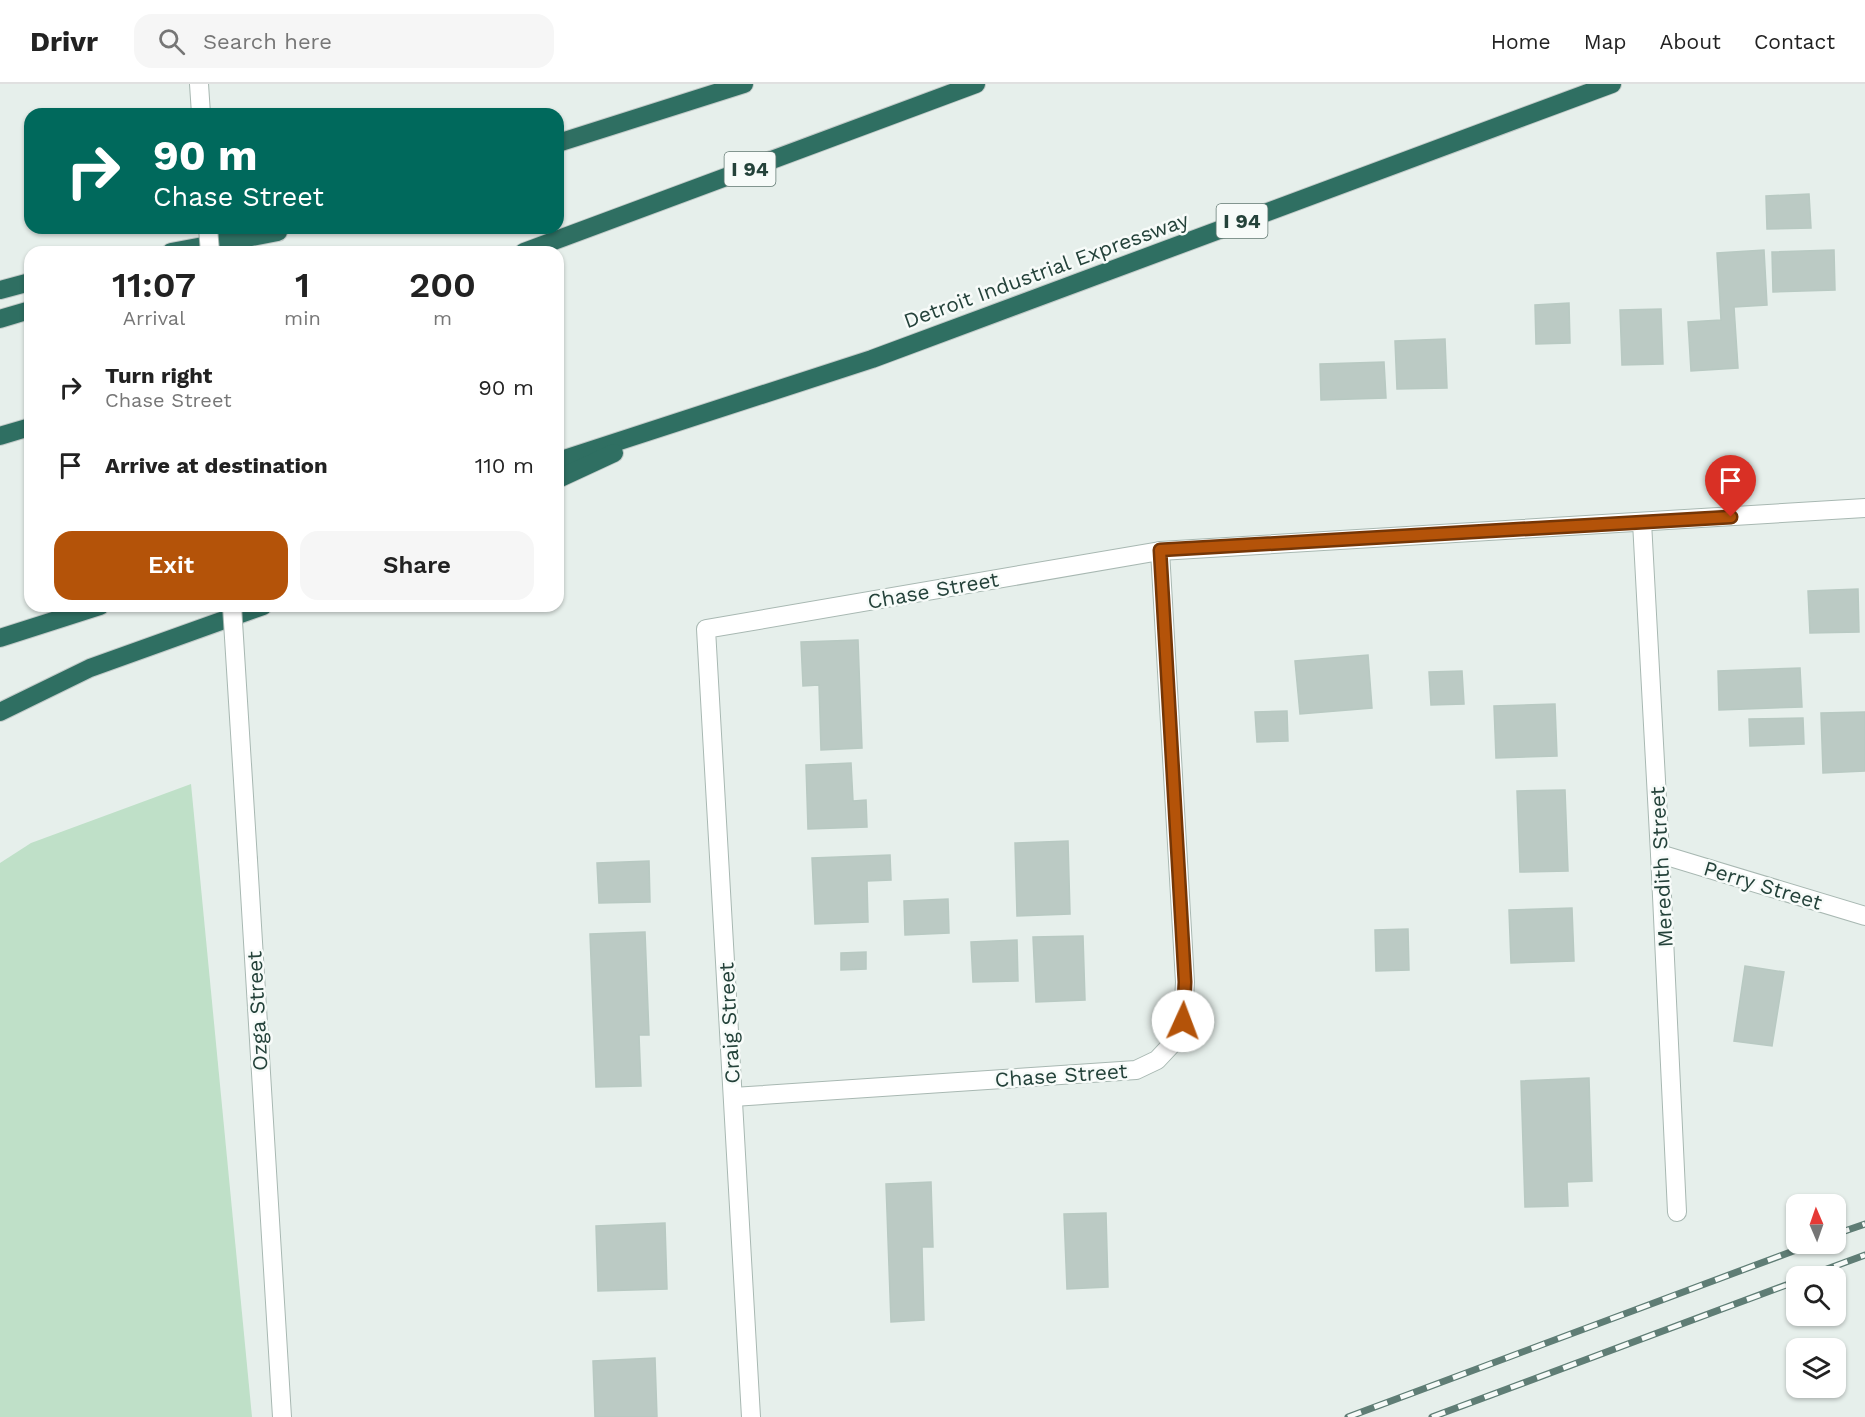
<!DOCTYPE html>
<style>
:root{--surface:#fff;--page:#f6f6f6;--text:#222;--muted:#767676;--line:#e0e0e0;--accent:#b45309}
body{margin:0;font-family:"Work Sans",sans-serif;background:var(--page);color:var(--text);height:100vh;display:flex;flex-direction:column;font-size:22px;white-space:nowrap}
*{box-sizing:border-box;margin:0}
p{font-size:20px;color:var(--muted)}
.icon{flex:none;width:33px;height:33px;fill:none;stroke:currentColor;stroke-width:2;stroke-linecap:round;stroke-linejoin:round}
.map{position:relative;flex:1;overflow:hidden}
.drawer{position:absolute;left:24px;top:162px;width:540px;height:366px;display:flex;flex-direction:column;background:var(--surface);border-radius:18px;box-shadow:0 2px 4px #0004}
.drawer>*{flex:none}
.top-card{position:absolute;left:24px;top:24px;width:540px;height:126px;border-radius:18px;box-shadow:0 2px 4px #0004;background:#00695c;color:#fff;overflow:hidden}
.needle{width:39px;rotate:358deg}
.fabs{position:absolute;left:1786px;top:1110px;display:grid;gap:12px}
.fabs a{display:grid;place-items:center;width:60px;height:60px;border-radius:12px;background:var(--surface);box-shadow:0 2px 4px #0004;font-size:30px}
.pin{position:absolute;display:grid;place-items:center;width:51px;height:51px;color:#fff;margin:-62px -26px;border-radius:50% 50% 50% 0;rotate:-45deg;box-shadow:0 0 6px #0007}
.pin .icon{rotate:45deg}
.me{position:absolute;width:66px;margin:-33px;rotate:2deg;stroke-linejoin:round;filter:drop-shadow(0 0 4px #0008)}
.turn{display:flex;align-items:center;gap:21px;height:126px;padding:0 30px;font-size:27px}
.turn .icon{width:78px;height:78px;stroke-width:2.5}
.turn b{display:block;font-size:42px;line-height:51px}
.eta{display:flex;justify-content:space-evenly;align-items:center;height:102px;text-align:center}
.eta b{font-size:36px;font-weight:600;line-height:42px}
.primary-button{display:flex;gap:12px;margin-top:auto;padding:12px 30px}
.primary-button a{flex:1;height:69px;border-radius:18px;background:var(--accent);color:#fff;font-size:24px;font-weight:600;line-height:69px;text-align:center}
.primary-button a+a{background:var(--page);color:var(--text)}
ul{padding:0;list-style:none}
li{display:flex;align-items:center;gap:18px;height:78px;padding:0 30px}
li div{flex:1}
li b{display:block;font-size:22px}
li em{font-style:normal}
header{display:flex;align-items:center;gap:36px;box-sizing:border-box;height:84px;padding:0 30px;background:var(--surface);border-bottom:2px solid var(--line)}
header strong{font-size:28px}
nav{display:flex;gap:33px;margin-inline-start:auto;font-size:21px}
.search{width:420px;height:54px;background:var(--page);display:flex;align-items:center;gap:15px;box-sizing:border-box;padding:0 21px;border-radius:18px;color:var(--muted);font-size:22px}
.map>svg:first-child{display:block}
</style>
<header>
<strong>Drivr</strong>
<div class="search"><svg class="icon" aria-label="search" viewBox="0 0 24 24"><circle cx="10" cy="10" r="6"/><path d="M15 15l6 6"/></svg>Search here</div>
<nav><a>Home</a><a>Map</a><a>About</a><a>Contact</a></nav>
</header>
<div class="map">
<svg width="1865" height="1333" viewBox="0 0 1865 1333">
<rect width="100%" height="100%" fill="#e6efeb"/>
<!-- green -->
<path fill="#bfe0c8" d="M191 700 252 1333H0V779L31 759Z"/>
<!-- building -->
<g fill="#bbcac4" stroke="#b8c9c2" stroke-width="1.5">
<path d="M1809 110 1811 144 1767 145 1766 112Z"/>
<path d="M1764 166 1767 221 1734 223 1738 284 1691 287 1688 238 1721 236 1717 169Z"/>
<path d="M1834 166 1835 206 1773 208 1772 168Z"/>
<path d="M1569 219 1570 259 1536 260 1535 221Z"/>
<path d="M1661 225 1663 280 1622 281 1620 226Z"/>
<path d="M1445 255 1447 304 1397 305 1395 257Z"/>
<path d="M1384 278 1386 314 1321 316 1320 280Z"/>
<path d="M1858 505 1859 548 1810 549 1808 507Z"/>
<path d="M858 556 862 664 821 666 819 601 803 602 801 558Z"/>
<path d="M1368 571 1372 624 1300 630 1295 577Z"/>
<path d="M1800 584 1802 623 1719 626 1718 587Z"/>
<path d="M1462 587 1464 620 1431 621 1429 588Z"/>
<path d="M1555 620 1557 672 1496 674 1494 622Z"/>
<path d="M1287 627 1288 657 1257 658 1255 628Z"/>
<path d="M1865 628V687L1823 689 1821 629Z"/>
<path d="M1803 634 1804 660 1750 662 1749 635Z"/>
<path d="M851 679 853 717 866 716 867 743 808 745 806 681Z"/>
<path d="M1565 706 1568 787 1520 788 1517 707Z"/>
<path d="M1068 757 1070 830 1017 832 1015 759Z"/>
<path d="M890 771 891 796 867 797 868 838 815 840 812 774Z"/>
<path d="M649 777 650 818 599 819 597 779Z"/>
<path d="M948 815 949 849 905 851 904 817Z"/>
<path d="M1572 824 1574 877 1511 879 1509 826Z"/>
<path d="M1408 845 1409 886 1376 887 1375 846Z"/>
<path d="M645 848 649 951H639L641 1002 596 1003 590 850Z"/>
<path d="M1083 852 1085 916 1036 918 1033 853Z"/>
<path d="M1017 856 1018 897 973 898 971 858Z"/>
<path d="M866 868V885L841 886V869Z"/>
<path d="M1745 882 1784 888 1772 962 1734 957Z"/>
<path d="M1589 994 1592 1097 1567 1098 1568 1122 1525 1123 1521 997Z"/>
<path d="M931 1098 933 1163H922L924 1236 891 1238 886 1100Z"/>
<path d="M1106 1129 1108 1203 1067 1205 1064 1130Z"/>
<path d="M665 1139 667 1205 598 1207 596 1142Z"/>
<path d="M655 1274 657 1333H595L593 1277Z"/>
</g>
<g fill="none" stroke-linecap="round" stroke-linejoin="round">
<defs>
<g id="minor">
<path d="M199 0 201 30"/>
<path d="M1642 438 1660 770 1677 1128"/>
<path d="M1660 770 1865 832"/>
<path d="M248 776 282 1333"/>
<path d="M733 1013 1136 986 1157 976 1172 960 1183 937 1185 898 1160 467"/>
<path d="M751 1333 706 545 1160 467 1865 424"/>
</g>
<g id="highway">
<path d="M558 59 744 0"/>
<path d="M171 168 278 148"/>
<path d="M524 168 976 0"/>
<path d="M0 206 30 198"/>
<path d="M0 235 30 226"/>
<path d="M0 352 30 343"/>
<path d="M558 377 872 275 1612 0"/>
<path d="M558 395 614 369"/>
<path d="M0 554 100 522"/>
<path d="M0 628 90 584 263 522"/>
</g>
</defs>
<!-- minor casing -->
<use href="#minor" stroke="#a8b8b2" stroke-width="20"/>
<!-- highway casing -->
<use href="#highway" stroke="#c2cac8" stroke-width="20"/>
<!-- minor -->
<use href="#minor" stroke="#fff" stroke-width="18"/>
<!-- highway -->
<use href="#highway" stroke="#2f6f62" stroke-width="18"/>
<defs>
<g id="rail">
<path d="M1836 1150 1865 1140"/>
<path d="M1808 1192 1865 1171"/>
<path d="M1348 1333 1812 1160"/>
<path d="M1432 1333 1797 1197"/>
</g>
</defs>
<!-- rail casing -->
<use href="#rail" stroke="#5f7d75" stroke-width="7"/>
<!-- rail -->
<use href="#rail" stroke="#f7fbf9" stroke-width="4.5" stroke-dasharray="14" stroke-linecap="butt"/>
<defs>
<g id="minor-bridge">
<path d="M208 144 210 168"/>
<path d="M232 522 248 776"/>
</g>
</defs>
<!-- minor-bridge casing -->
<use href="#minor-bridge" stroke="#a8b8b2" stroke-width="20" stroke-linecap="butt"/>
<!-- minor-bridge -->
<use href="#minor-bridge" stroke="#fff" stroke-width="18"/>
</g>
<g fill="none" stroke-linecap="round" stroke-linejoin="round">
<defs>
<path id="route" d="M1183 937 1185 898 1160 466 1731 433"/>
</defs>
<!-- route casing -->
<use href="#route" stroke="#753606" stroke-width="15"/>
<!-- route -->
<use href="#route" stroke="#b45309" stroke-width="10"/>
</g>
<g text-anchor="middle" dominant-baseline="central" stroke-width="5" stroke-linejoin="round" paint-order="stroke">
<!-- shield labels -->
<g fill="#f7fbf9" stroke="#637a73" stroke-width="1.5">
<rect x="724.5" y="68" width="51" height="34" rx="4.5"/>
<rect x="1216.5" y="120" width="51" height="34" rx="4.5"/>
</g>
<g font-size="20" font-weight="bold" fill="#24423a">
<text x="750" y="85">I 94</text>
<text x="1242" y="137">I 94</text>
</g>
<!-- street labels -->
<g font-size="21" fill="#24423a" stroke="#f7fbf9">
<text transform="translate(1046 186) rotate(-20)">Detroit Industrial Expressway</text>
<text transform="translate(933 506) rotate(-10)">Chase Street</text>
<text transform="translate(1661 783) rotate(-93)">Meredith Street</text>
<text transform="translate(1763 801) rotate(17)">Perry Street</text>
<text transform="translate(257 927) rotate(-93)">Ozga Street</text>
<text transform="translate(729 939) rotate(-93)">Craig Street</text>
<text transform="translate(1061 991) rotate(-4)">Chase Street</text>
</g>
</g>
</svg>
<div class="fabs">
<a><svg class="needle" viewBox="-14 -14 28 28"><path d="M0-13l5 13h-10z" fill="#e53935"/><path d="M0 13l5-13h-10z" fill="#767676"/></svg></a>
<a><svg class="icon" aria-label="search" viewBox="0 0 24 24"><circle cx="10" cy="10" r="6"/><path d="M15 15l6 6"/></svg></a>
<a><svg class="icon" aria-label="layers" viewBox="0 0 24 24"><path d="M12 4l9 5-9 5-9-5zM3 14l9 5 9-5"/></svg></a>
</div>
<div class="pin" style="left:1731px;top:433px;background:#d93025"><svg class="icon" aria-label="arrive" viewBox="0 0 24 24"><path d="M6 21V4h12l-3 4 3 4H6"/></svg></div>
<svg class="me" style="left:1183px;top:937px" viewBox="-20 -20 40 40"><circle r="19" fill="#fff"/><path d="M0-13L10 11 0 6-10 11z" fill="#b45309"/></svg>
<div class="top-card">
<div class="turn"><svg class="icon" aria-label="right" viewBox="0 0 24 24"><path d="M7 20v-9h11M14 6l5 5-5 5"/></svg><div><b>90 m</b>Chase Street</div></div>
</div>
<section class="drawer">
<div class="eta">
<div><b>11:07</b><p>Arrival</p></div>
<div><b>1</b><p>min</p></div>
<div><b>200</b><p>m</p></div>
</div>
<ul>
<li><svg class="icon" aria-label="right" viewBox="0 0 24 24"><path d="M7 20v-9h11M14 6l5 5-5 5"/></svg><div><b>Turn right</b><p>Chase Street</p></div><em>90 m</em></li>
<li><svg class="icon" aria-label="arrive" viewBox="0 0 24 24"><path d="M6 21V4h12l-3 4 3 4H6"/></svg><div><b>Arrive at destination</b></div><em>110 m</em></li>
</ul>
<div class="primary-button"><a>Exit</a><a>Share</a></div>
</section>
</div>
